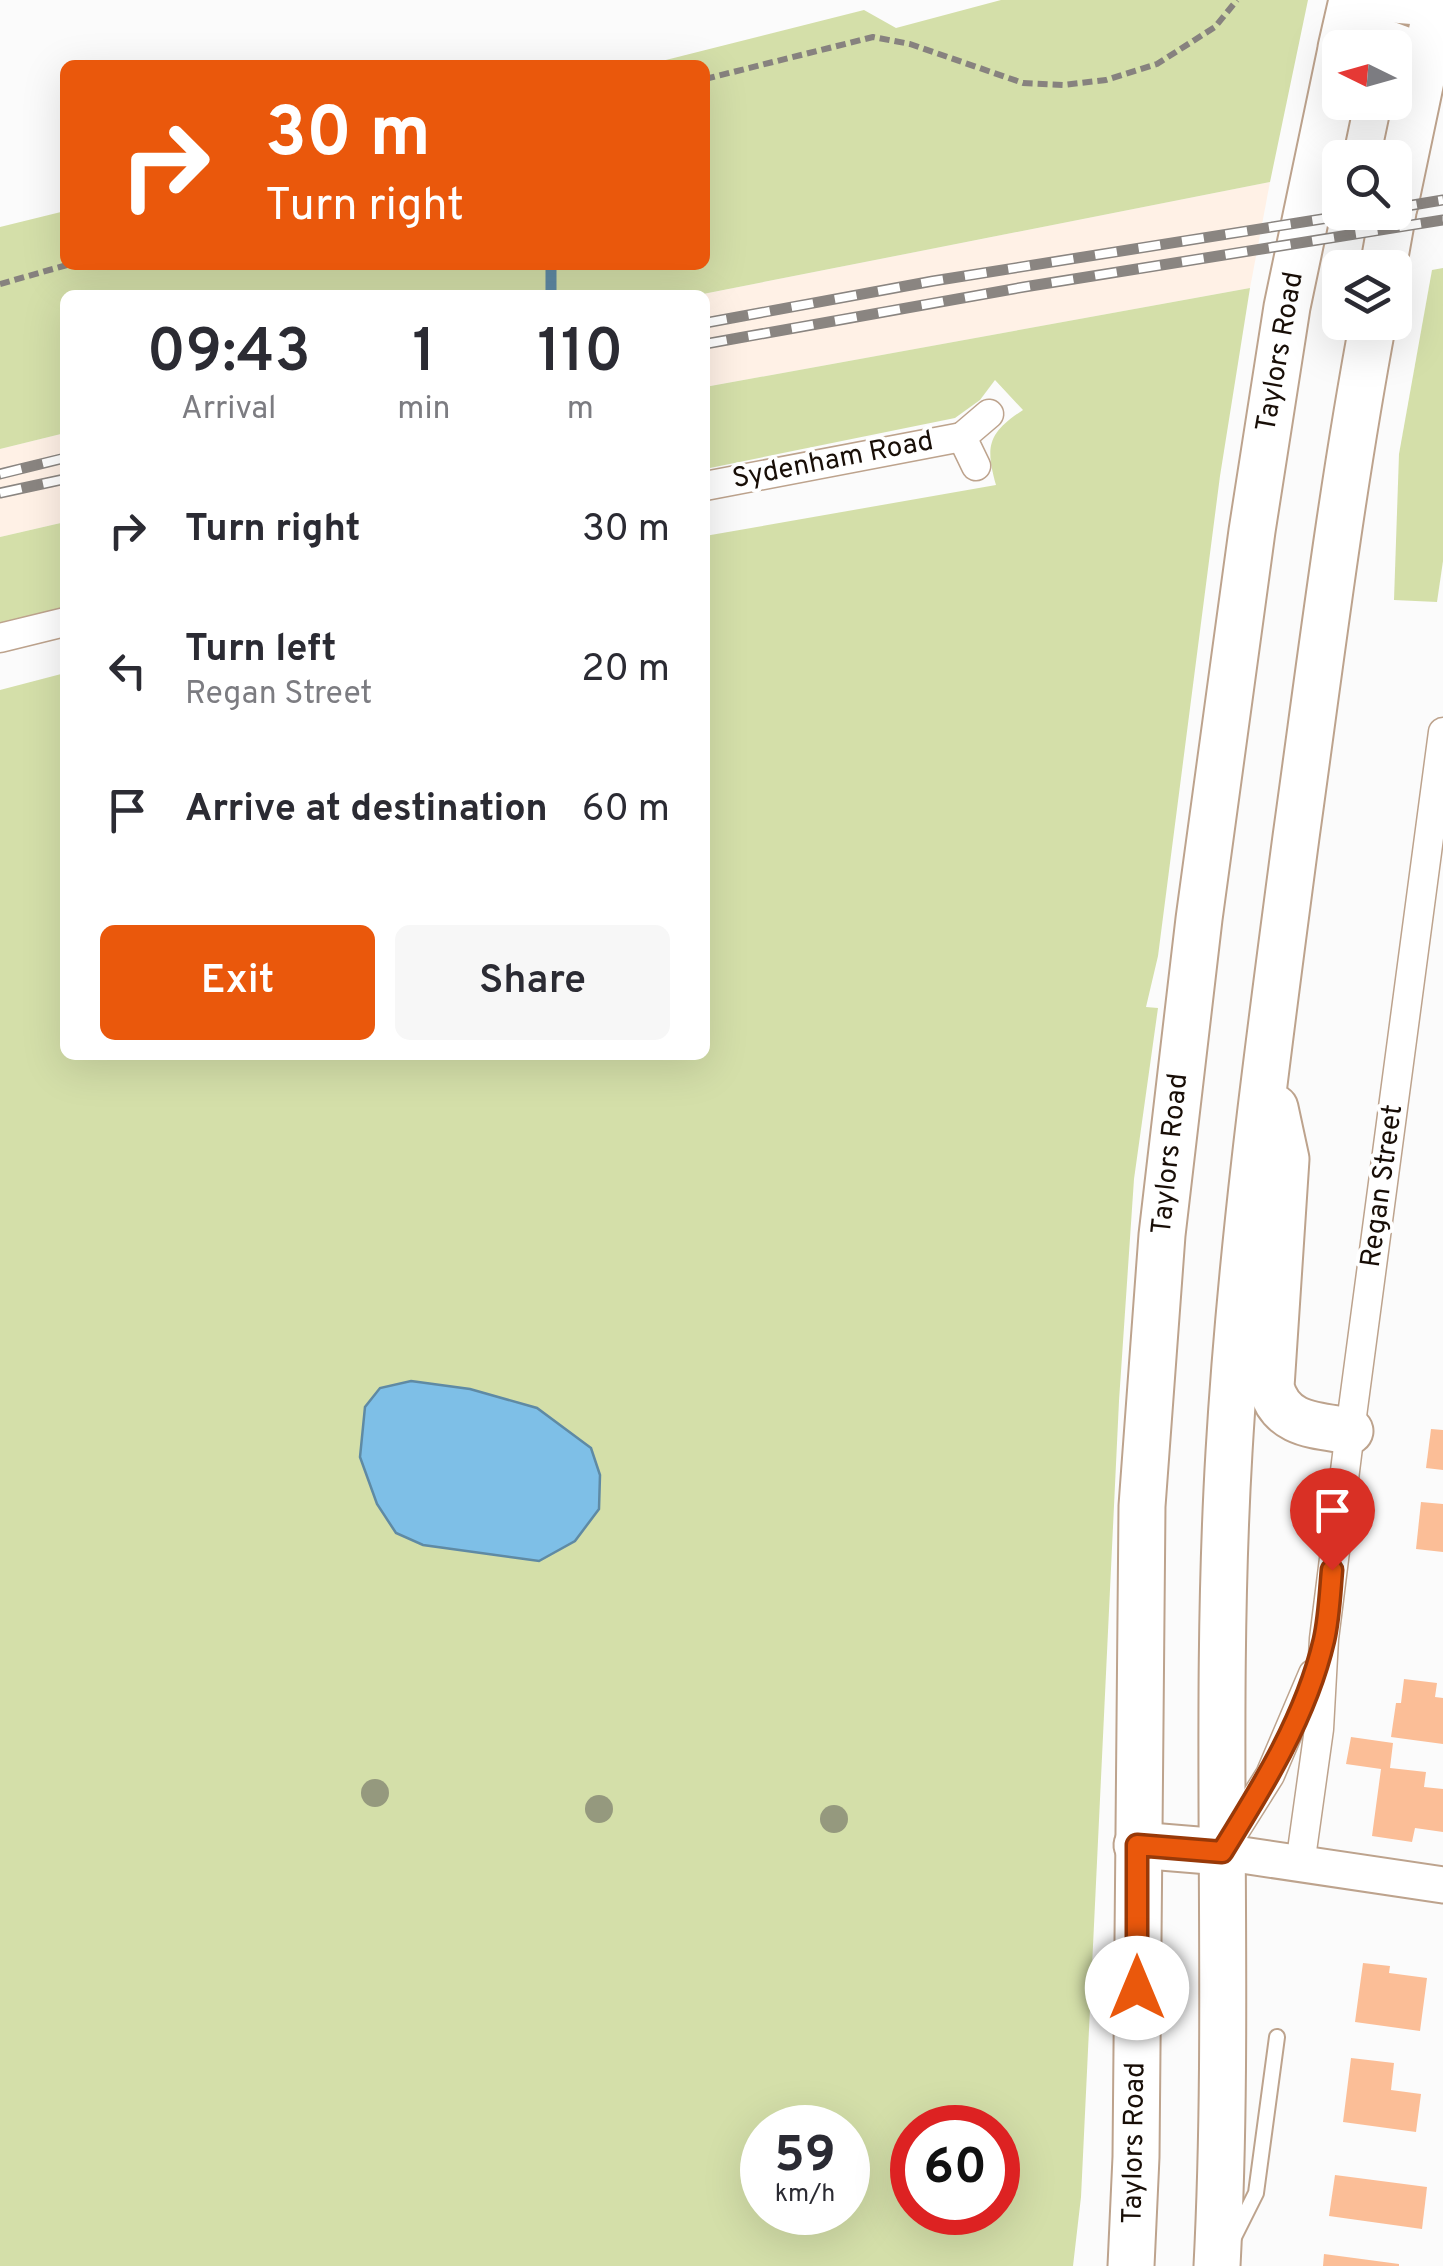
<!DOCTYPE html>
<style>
:root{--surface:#fff;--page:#f7f7f7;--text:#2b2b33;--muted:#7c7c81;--accent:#ea580c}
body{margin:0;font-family:Overpass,sans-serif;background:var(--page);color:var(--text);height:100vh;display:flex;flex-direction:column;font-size:38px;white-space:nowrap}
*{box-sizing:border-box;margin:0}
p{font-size:32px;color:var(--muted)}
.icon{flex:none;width:55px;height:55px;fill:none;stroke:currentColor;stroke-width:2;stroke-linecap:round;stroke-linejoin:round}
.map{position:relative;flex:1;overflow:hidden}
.details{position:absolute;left:60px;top:290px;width:650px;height:770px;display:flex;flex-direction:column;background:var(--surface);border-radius:15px;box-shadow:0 10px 40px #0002}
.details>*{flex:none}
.hud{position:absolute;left:60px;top:60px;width:650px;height:210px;border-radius:15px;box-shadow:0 10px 40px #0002;background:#ea580c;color:#fff;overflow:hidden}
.needle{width:65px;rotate:275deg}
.buttons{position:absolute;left:1322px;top:30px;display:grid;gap:20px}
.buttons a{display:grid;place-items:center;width:90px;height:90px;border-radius:15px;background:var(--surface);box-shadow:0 10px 40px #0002;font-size:50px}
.speed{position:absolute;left:740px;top:2105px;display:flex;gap:20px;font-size:50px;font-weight:700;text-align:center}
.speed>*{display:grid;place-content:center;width:130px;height:130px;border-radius:50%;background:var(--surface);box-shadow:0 10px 40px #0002;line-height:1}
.speed small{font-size:25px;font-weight:400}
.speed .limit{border:15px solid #d22;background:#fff;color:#111}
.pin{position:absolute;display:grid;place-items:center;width:85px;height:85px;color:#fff;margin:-102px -42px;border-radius:50% 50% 50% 0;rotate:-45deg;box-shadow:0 0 10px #0007}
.pin .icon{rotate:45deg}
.me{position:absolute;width:110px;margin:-55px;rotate:0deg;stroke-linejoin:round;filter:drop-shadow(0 0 8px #0008)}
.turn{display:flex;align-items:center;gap:35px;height:210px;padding:0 40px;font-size:45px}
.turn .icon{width:130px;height:130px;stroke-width:2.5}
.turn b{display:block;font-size:70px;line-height:85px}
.eta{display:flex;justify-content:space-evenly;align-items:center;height:170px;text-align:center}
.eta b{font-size:60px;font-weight:600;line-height:70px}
.cta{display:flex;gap:20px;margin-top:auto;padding:20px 40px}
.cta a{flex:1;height:115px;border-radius:15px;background:var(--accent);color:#fff;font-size:40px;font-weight:600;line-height:115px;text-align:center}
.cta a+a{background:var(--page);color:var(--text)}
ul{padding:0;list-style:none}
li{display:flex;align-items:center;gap:30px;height:140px;padding:0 40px}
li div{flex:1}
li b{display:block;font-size:38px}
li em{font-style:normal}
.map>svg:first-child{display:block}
</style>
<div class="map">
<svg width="1443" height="2266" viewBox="0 0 1443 2266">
<rect width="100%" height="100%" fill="#fbfbfb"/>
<!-- built -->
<g fill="#fff1e6">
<path d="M1270 182 1250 288 705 387V295H698Z"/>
<path d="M65 433V522L0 537V449Z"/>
</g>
<!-- green -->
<g fill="#d4dfa9" fill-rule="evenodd">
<path d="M1001 0H1308L1270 182 698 295H65V433L0 449V227L65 211V265H705V65H646L864 10 896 28Z"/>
<path d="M1443 268V561L1437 602 1394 600 1399 454 1432 270Z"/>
<path d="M1250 288 1220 476 1158 956 1146 1007 1158 1008 1134 1179 1119 1401 1081 2197 1073 2266H0V690L65 673V1055H705V536L996 485C985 446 988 433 1023 410L995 380 980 400 955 418 705 469V387ZM762 2128H848V2212H762ZM912 2128H998V2212H912Z"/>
<path d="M65 522V609L0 624V537Z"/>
</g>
<!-- water -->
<path fill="#7ebfe7" stroke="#5f8aa4" stroke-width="2.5" d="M411 1381 470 1389 537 1408 591 1448 600 1475 599 1509 575 1541 539 1561 423 1545 396 1533 377 1504 360 1457 365 1407 380 1388Z"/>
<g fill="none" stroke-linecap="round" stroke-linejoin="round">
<!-- stream -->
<path stroke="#5f8aa4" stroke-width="11" d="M551 295V265"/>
</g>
<!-- building -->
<g fill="#fbbe97">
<path d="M1431 1429 1443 1430V1470L1426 1468Z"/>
<path d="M1421 1502 1443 1504V1552L1416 1549Z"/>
<path d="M1404 1679 1437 1683 1435 1697 1443 1698V1744L1391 1737 1396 1703H1401Z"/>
<path d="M1351 1737 1393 1743 1390 1768 1426 1772 1424 1787 1443 1789V1832L1415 1828 1412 1842 1372 1836 1381 1769 1346 1764Z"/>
<path d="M1363 1963 1390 1966 1389 1973 1427 1978 1420 2031 1355 2022Z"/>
<path d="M1351 2058 1394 2063 1391 2090 1421 2094 1416 2132 1343 2122Z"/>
<path d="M1335 2175 1427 2187 1422 2229 1329 2216Z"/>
<path d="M1324 2254 1399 2264V2266H1323Z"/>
</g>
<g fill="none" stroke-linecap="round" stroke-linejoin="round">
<defs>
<path id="service" d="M1233 2239 1256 2193 1277 2037"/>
<g id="minor">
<path d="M976 466 962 437 989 414"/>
<path d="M705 486 962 437"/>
<path d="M0 638 65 622"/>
<path d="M1226 1845 1270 1775 1313 1674"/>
<path d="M1300 1865 1319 1729 1324 1639 1350 1431 1443 732"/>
</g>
<g id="tertiary">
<path d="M1349 12 1384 37 1443 59"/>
<path d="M1349 12 1394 5 1443 9"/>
<path d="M1222 1852 1443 1885"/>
</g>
<g id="primary">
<path d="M1341 48 1352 0"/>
<path d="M1395 204 1438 0"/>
<path d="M1383 268 1393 212"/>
<path d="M1275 1108 1286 1159 1271 1387C1281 1426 1316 1425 1350 1431"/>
<path d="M1137 1845 1222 1852"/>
<path d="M1131 2266 1136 2157 1142 1506 1162 1235 1199 919 1252 531 1287 307 1340 54"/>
<path d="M1217 2266C1231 1995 1213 1723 1229 1452 1241 1246 1269 1041 1296 837 1320 665 1341 493 1373 322"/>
</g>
</defs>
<!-- service casing -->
<use href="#service" stroke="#bda38d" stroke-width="18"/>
<!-- minor casing -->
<use href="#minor" stroke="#bda38d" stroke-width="31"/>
<!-- tertiary casing -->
<use href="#tertiary" stroke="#bda38d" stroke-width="39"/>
<!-- primary casing -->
<use href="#primary" stroke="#bda38d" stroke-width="49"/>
<!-- path -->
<g stroke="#87827f" stroke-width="6" stroke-dasharray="10 5" stroke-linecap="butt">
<path d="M705 79 873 37 910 44 1023 83 1063 85 1106 80 1157 64 1215 27 1237 0"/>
<path d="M0 284 67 265"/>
</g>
<!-- service -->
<use href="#service" stroke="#fff" stroke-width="14"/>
<!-- minor -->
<use href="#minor" stroke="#fff" stroke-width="28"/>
<!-- tertiary -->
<use href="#tertiary" stroke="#fff" stroke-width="35"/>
<!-- primary -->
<use href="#primary" stroke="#fff" stroke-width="45"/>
<defs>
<g id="rail">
<path d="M1395 208 1443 200"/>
<path d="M705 323 933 281 1366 212"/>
<path d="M705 344 1024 287 1443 220"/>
<path d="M0 474 65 458"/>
<path d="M0 493 65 479"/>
</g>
</defs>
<!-- rail casing -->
<use href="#rail" stroke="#8a8581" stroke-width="11"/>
<!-- rail -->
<use href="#rail" stroke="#fff" stroke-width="8" stroke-dasharray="22" stroke-linecap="butt"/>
</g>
<!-- trees -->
<g fill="#95997e">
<circle cx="375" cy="1793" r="14"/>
<circle cx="599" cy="1809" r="14"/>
<circle cx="834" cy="1819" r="14"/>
</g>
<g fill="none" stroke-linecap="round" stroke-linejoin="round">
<defs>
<path id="route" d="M1137 1988V1845L1222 1852C1263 1786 1306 1717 1324 1640 1329 1618 1330 1593 1332 1570"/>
</defs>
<!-- route casing -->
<use href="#route" stroke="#983908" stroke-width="25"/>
<!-- route -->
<use href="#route" stroke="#ea580c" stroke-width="18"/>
</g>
<g text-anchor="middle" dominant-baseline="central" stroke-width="8" stroke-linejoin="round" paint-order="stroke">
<!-- street labels -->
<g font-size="28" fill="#180e07" stroke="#fff">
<text transform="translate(1281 352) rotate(-80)">Taylors Road</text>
<text transform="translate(833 461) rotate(-11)">Sydenham Road</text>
<text transform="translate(1171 1154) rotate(-84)">Taylors Road</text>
<text transform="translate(1383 1186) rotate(-82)">Regan Street</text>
<text transform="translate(1135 2143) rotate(-89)">Taylors Road</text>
</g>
</g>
</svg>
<div class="buttons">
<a><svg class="needle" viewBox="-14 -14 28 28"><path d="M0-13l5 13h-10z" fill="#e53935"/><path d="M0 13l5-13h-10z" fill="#7c7c81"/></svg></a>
<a><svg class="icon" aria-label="search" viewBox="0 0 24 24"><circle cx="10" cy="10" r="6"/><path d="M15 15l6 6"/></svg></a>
<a><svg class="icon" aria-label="layers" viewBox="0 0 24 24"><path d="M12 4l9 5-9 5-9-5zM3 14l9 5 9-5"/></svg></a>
</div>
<div class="speed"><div>59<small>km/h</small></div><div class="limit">60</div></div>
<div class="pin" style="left:1332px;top:1570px;background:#d93025"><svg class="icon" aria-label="arrive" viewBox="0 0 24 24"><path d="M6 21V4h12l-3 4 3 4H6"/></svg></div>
<svg class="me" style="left:1137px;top:1988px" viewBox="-20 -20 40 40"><circle r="19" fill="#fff"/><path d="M0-13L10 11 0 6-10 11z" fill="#ea580c"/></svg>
<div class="hud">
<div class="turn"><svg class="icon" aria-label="right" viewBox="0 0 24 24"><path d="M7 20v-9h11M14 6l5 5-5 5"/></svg><div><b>30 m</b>Turn right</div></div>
</div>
<section class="details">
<div class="eta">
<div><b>09:43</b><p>Arrival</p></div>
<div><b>1</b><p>min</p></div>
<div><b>110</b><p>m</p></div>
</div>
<ul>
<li><svg class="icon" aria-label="right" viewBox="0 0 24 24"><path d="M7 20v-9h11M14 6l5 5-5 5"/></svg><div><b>Turn right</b></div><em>30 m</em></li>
<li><svg class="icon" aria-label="left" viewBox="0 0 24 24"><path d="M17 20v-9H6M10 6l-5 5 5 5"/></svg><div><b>Turn left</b><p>Regan Street</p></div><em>20 m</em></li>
<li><svg class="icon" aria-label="arrive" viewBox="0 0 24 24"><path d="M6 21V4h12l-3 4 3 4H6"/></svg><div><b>Arrive at destination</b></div><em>60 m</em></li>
</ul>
<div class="cta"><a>Exit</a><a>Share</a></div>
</section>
</div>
